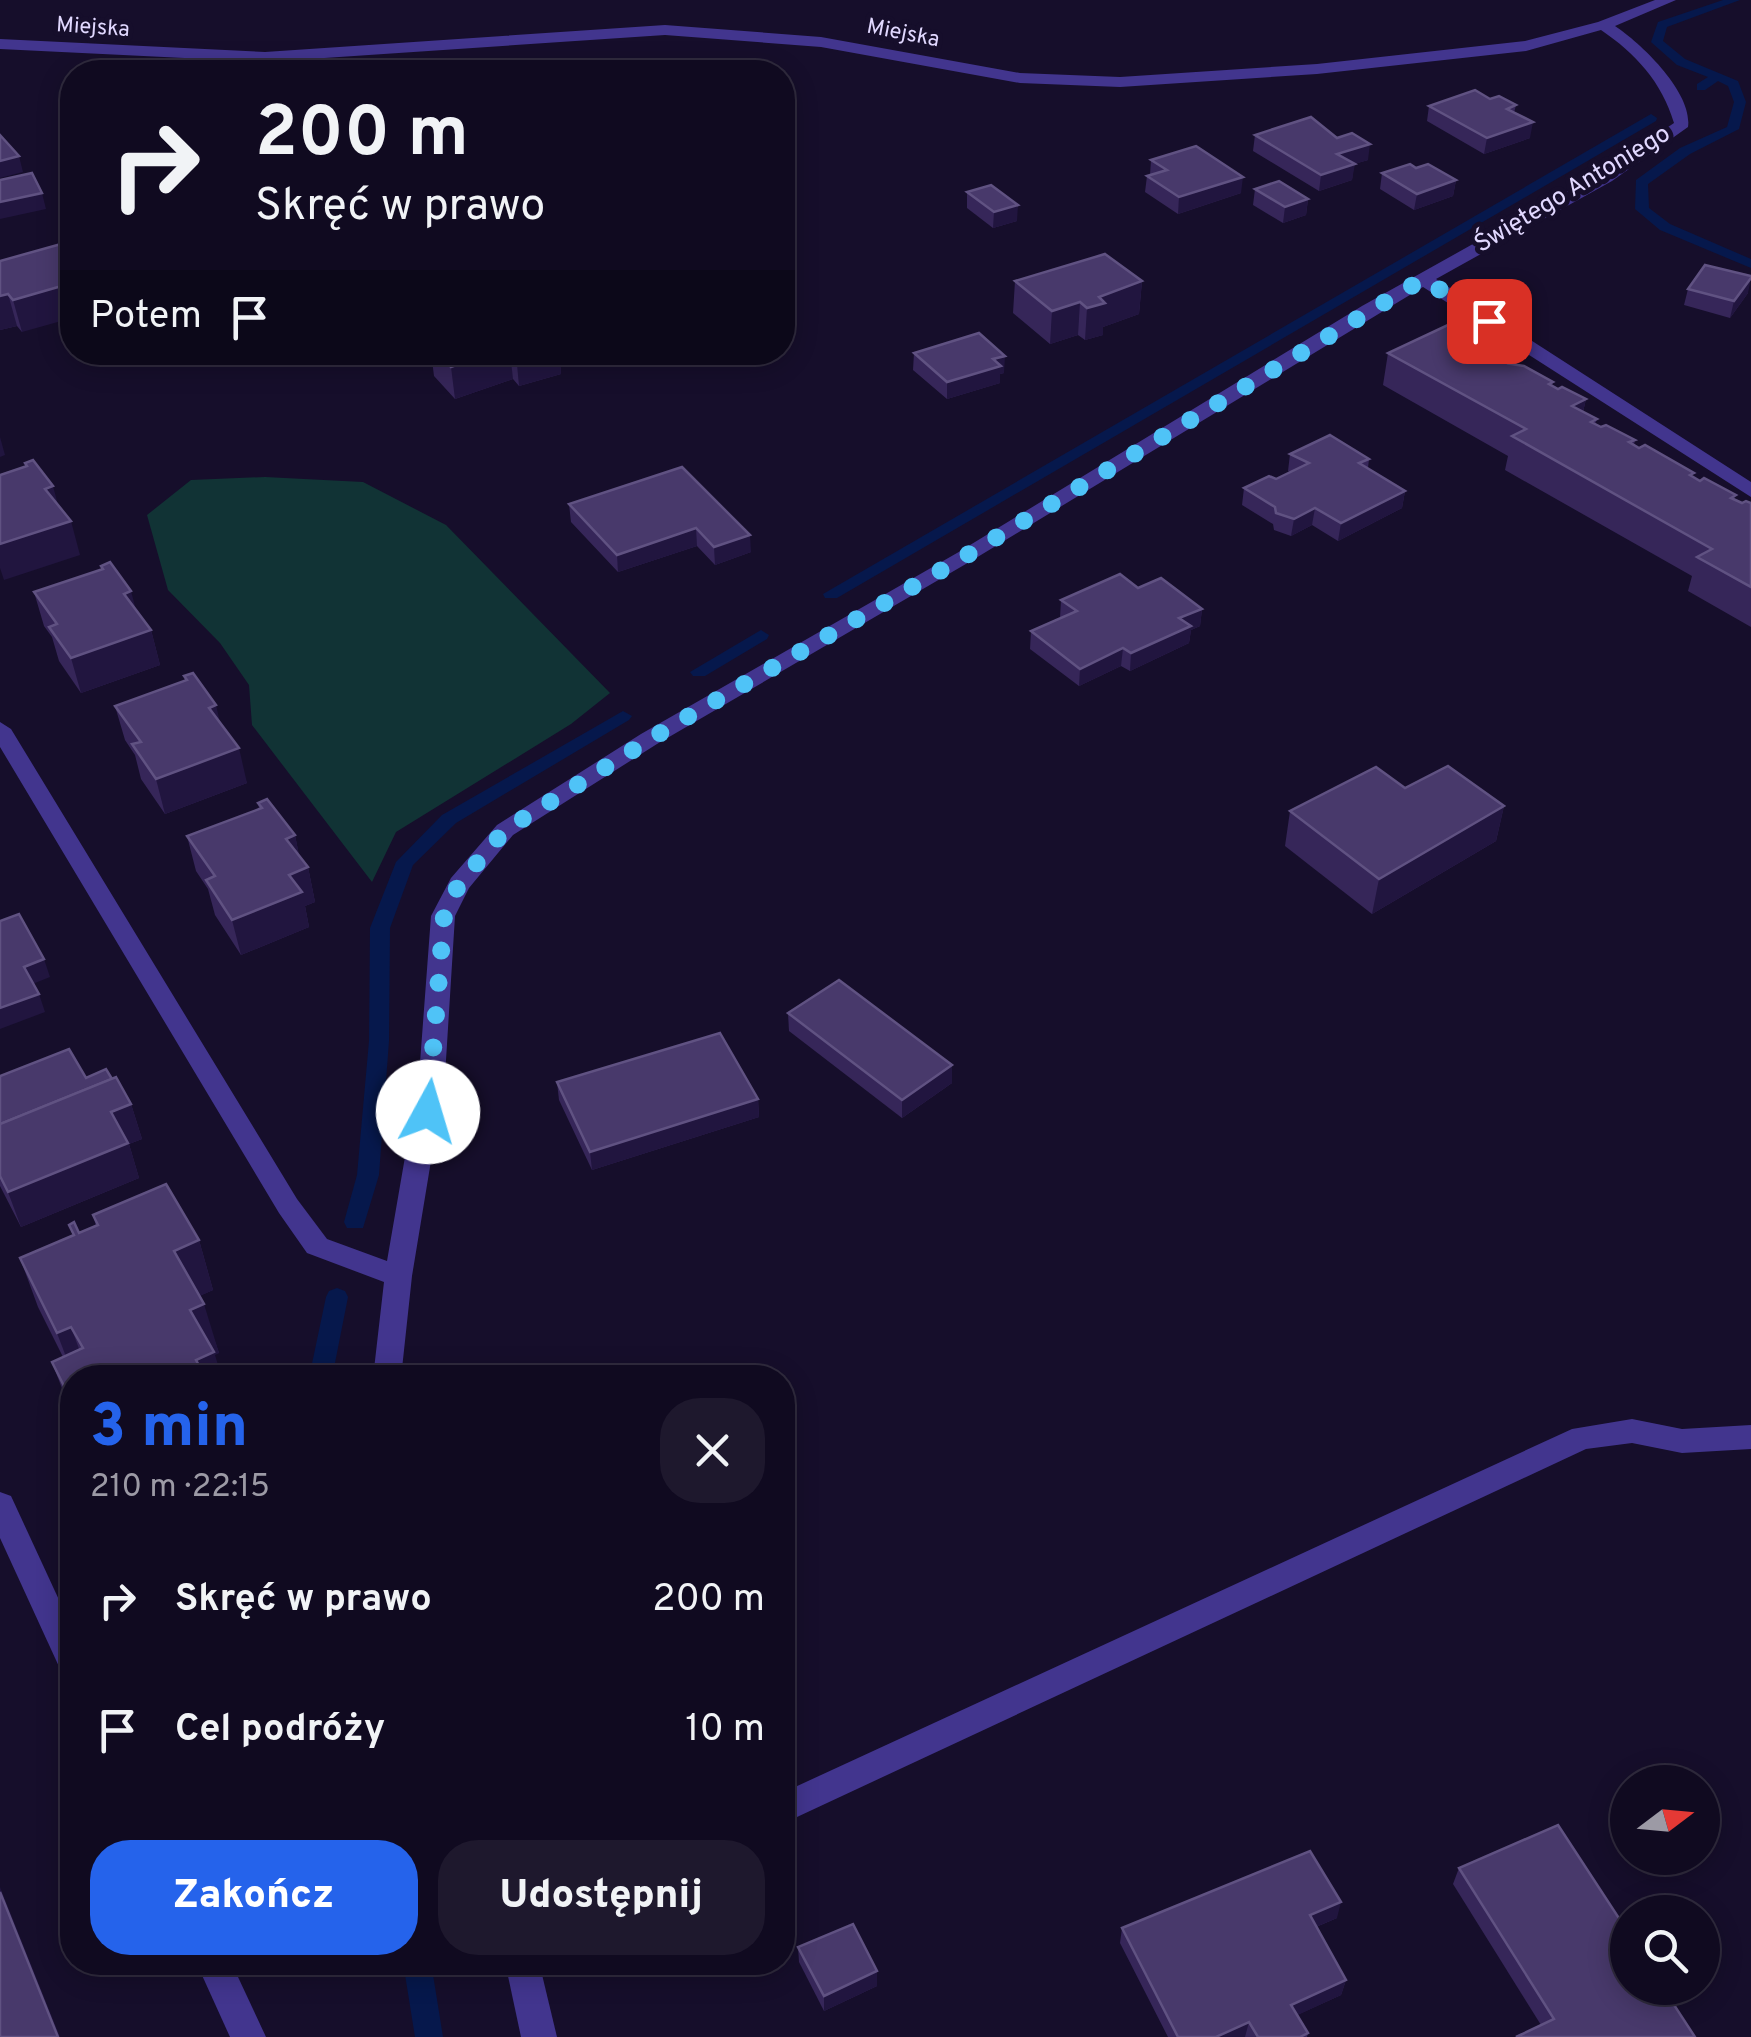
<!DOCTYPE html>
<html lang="pl">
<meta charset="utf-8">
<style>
:root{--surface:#100a20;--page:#1e182d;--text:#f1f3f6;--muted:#9c9aa5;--line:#302b3e;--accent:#2563eb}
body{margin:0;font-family:Overpass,sans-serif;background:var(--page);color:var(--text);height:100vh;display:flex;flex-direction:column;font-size:38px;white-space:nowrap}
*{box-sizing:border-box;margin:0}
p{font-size:32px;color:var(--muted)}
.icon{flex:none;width:55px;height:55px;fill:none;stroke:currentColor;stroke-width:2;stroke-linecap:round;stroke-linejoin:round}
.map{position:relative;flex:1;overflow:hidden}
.drawer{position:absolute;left:60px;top:1365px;width:735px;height:610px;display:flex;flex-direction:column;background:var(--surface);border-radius:40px;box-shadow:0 5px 25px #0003,0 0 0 2px var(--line)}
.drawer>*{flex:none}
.guide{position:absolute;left:60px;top:60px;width:735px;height:305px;border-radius:40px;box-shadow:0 5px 25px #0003,0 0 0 2px var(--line);background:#100a20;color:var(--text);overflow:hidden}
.needle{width:65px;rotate:74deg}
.controls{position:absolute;left:1610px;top:1765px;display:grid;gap:20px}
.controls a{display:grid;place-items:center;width:110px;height:110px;border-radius:50%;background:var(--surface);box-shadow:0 5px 25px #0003,0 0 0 2px var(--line);font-size:50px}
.pin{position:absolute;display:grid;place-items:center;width:85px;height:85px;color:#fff;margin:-42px;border-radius:20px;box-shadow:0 5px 15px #0006}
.me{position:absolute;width:110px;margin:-55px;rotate:6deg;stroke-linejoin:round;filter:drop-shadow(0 0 8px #0008)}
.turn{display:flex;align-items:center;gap:35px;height:210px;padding:0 30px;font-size:45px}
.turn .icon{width:130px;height:130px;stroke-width:2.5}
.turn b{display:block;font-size:70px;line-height:85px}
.then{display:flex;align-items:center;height:95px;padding:0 30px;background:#0003;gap:20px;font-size:38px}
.round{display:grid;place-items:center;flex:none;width:105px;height:105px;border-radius:40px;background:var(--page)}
.head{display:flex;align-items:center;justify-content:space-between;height:170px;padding:0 30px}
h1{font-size:60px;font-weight:800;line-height:75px;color:var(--accent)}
.primary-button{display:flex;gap:20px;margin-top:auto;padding:20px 30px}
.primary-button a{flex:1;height:115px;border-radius:40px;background:var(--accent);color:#fff;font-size:40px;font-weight:800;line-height:115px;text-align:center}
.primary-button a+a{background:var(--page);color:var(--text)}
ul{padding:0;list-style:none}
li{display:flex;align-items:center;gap:30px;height:130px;padding:0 30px}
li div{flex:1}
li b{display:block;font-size:38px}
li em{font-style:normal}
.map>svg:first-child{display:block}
</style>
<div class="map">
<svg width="1751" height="2037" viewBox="0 0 1751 2037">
<rect width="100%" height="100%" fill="#160e2b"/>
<!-- green -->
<path fill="#113335" d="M265 477 363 482 446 525 610 693 571 724 396 832 372 882 252 725 249 685 220 643 168 590 147 515 191 480Z"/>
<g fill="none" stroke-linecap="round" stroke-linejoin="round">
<!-- stream -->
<g fill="#06184c" fill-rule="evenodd">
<path d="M1723 0H1740L1667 27 1663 41 1685 59 1738 81 1746 102 1739 129 1690 154 1648 184 1649 208 1670 224 1751 259V268L1660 230 1635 209 1636 180 1680 148 1727 127 1734 102 1728 86 1718 81 1705 90H1697V84L1708 77 1677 65 1651 42 1658 22Z"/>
<path d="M1651 114 1657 118 1656 121 837 598H825L823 594Z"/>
<path d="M761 630 769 635 767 639 705 676H693L690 672Z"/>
<path d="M623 711 632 716 629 720 456 823 413 865 390 928 389 1041 379 1175 363 1228H347L344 1222 357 1175 369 1041 370 928 396 862 442 815Z"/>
<path d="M337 1288 345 1291 348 1297 332 1378H309L326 1297 329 1291Z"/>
<path d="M403 1962H431L443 2037H415Z"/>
</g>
<!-- service -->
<g fill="#42358e" fill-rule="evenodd">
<path d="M1632 1419 1682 1429 1751 1425V1449L1682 1453 1632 1443 1586 1449 782 1824V1793L1572 1429Z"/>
<path d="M0 1492 11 1496 72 1628V1675L61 1671 0 1538Z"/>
<path d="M196 1962H231L266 2037H230Z"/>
</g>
<!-- minor -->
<g fill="#42358e" fill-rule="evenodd">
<path d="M1655 0H1676L1615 26C1642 44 1693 93 1688 127L1612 181 1436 279 1751 482V497L1423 287 971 561 657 744 513 835 469 888 455 916 445 1076 412 1276 401 1378H373L384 1282 307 1253 279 1213 0 747V722L11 729 297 1199 327 1239 387 1261 419 1076 431 916 451 878 497 825 641 734 957 553 1362 306 1600 173 1674 123C1662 82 1635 53 1601 30L1526 51 1317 74 1120 87 1020 83 821 47 665 35 265 62 0 49V39L265 52 665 25 821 37 1020 73 1120 77 1317 64 1525 41 1598 22Z"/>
<path d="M505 1962H539L557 2037H521Z"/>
</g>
</g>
<!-- wall -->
<g fill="#362659">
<path d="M1490 99 1516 105 1514 113 1530 138 1484 154 1427 121 1429 106Z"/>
<path d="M1255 135 1337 138 1368 160 1354 164 1352 180 1319 191 1253 151Z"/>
<path d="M1151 160 1241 193 1178 214 1145 192 1147 176 1150 175Z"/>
<path d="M1416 168 1456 180 1453 196 1414 210 1380 189 1382 173Z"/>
<path d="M1255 189 1308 199 1306 215 1283 223 1253 205Z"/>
<path d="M967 192 1017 221 993 228 967 208Z"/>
<path d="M72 241 22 332 17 326 0 330V261Z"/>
<path d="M1015 281H1142L1139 314 1103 327V335L1085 340 1078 335 1050 344 1013 313Z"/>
<path d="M1688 289 1748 293 1730 318 1684 305Z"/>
<path d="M1462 333V336L1516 362V365L1553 382 1552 386 1558 389 1586 399 1583 412 1597 419 1595 424 1635 440 1634 445 1700 481 1736 495 1734 499 1742 503H1751V627L1688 591 1692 576 1505 470 1508 456 1383 385 1388 353Z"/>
<path d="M431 352H559L561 374 519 386 513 379 455 399 434 376Z"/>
<path d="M914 353 1004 373 1000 374V383L947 399 913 370Z"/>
<path d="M1290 454 1369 459 1368 468 1405 491 1402 508 1338 541 1312 525 1291 536 1274 530 1273 524 1242 505 1244 488 1276 479 1290 472 1288 471Z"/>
<path d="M682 467 751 552 715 565 697 546 618 572 571 522 569 504Z"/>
<path d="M101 566 151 630 160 665 81 693 59 661 52 637 44 626 34 592 102 570Z"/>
<path d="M1138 588 1202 609 1200 626 1191 630 1189 643 1130 671 1121 666 1079 686 1030 649 1031 631 1060 618 1061 600Z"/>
<path d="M184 676 221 723 247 783 165 814 141 779 135 755 125 740 115 706 185 681Z"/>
<path d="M1405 788 1504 806 1496 841 1372 914 1285 846 1290 811Z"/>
<path d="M258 803 295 835 299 856 308 867 315 902 305 906 309 927 241 955 215 915 208 889 196 871 187 836 259 809Z"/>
<path d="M788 1013 952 1065V1083L902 1118 789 1031Z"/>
<path d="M0 1076 86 1078 131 1104 142 1139 129 1144 139 1178 21 1227 0 1186Z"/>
<path d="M557 1082 758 1099 759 1117 592 1170 559 1100Z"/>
<path d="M93 1215 199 1240 213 1290 199 1296 219 1353 72 1378V1415L52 1362 63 1357 38 1307 20 1258 73 1236 69 1225 79 1233 96 1226Z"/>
<path d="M1459 1868 1695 2037 1541 2025 1453 1884Z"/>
<path d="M1337 1918 1316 1927 1346 1980 1341 1995 1297 2015 1308 2033 1307 2037H1168L1120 1943 1122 1928Z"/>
<path d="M798 1947 877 1986 824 2011 799 1962Z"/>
</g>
<!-- shaded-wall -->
<g fill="#21153f">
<path d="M1533 122 1530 138 1484 154 1487 138Z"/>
<path d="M1370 144 1368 160 1335 170 1337 154Z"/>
<path d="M19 156 23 172 0 178V161Z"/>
<path d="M1355 164 1352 180 1319 191 1321 175Z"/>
<path d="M1243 177 1241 193 1178 214 1179 197Z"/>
<path d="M1456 180 1453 196 1414 210 1417 194Z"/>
<path d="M42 193 46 209 0 219V202Z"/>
<path d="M1308 199 1306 215 1283 223 1285 207Z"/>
<path d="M1018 205 1017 221 993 228 994 212Z"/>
<path d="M1751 278 1748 293 1730 318 1734 301Z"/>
<path d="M1142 281 1139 314 1103 327V335L1085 340 1087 308 1099 297Z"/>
<path d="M72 283V318L22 332 13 300Z"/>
<path d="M8 294 17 326 0 330V296Z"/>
<path d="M1080 302 1078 335 1050 344 1052 311Z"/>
<path d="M492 352H510L513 379 455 399 451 367Z"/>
<path d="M520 352H559L561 374 519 386 516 354Z"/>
<path d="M1005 356 1004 373 1000 374V383L947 399V382L993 359Z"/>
<path d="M1586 399 1578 432 1572 406Z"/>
<path d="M0 437 5 455 0 457Z"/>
<path d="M53 486 62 520 45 489Z"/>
<path d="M1405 491 1402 508 1338 541 1341 523Z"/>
<path d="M1315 508 1312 525 1291 536 1294 519Z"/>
<path d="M71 521 80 555 4 580 0 568V544Z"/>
<path d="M696 528 697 546 618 572 617 555Z"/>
<path d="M750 535 751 552 715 565 714 547Z"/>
<path d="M131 591 140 625 124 594Z"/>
<path d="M1202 609 1200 626 1191 630 1189 643 1130 671 1131 653 1179 618Z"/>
<path d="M151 630 160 665 81 693 71 658Z"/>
<path d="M1123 648 1121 666 1079 686 1080 669Z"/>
<path d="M216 705 224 740 209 708Z"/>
<path d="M239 748 247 783 165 814 156 779Z"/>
<path d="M1504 806 1496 841 1372 914 1379 879Z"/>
<path d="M295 835 302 869 308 867 315 902 305 906 309 927 241 955 232 920 289 875 286 839Z"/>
<path d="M44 959 50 977 30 985 24 967Z"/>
<path d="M39 994 45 1012 0 1029V1008Z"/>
<path d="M952 1065V1083L902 1118V1100Z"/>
<path d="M758 1099 759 1117 592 1170 590 1152Z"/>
<path d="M131 1104 142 1139 129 1144 139 1178 21 1227 8 1192 0 1144Z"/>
<path d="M199 1240 213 1290 189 1301 174 1251Z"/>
<path d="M204 1304 219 1353 215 1355 222 1378H202L196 1360 190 1310Z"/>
<path d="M71 1327 89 1376 74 1378 57 1333Z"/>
<path d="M0 1887 60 2037H58L0 1892Z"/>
<path d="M1341 1902 1337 1918 1306 1931 1310 1915Z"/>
<path d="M877 1971V1986L824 2011V1996Z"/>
<path d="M1346 1980 1341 1995 1287 2020 1291 2005Z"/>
<path d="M1249 2022 1245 2037H1216Z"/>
</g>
<!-- building -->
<g fill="#48396b" stroke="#605282" stroke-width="2.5">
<path d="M1475 90 1490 99 1499 96 1516 105 1507 109 1533 122 1487 138 1429 106Z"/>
<path d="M1311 117 1337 138 1352 133 1370 144 1337 154 1355 164 1321 175 1255 135Z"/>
<path d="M0 135 19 156 0 161Z"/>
<path d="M1196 146 1243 177 1179 197 1147 176 1167 170 1151 160Z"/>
<path d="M1410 164 1416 168 1428 164 1456 180 1417 194 1382 173Z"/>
<path d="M32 173 42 193 0 202V180Z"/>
<path d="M1279 181 1308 199 1285 207 1255 189Z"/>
<path d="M991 185 1018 205 994 212 967 192Z"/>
<path d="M72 241V283L13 300 8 294 0 296V261Z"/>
<path d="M1105 254 1142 281 1099 297 1105 303 1087 308 1080 302 1052 311 1015 281Z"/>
<path d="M1705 265 1751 276V278L1734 301 1688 289Z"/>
<path d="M1448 325 1462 333 1458 335 1471 337 1516 362 1511 364 1524 366 1553 382 1549 384 1558 389 1562 387 1586 399 1572 406 1597 419 1591 422 1601 427 1606 425 1635 440 1629 442 1639 448 1645 445 1694 473 1690 475 1700 481 1704 478 1736 495 1731 498 1742 503 1746 501 1751 503V587L1697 557 1712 549 1512 436 1526 429 1388 353Z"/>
<path d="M979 333 1005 356 993 359 1001 366 947 382 914 353Z"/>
<path d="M438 352H492L451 367Z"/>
<path d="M1330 435 1369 459 1359 463 1405 491 1341 523 1315 508 1294 519 1276 513 1275 507 1244 488 1269 476 1276 479 1309 463 1290 454Z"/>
<path d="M33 460 53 486 45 489 71 521 0 544V475L27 466 25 463Z"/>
<path d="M682 467 750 535 714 547 696 528 617 555 569 504Z"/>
<path d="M110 562 131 591 124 594 151 630 71 658 49 627 57 624 34 592 103 569 101 566Z"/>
<path d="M1120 574 1138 588 1161 578 1202 609 1179 618 1191 626 1131 653 1123 648 1080 669 1031 631 1077 611 1061 600Z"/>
<path d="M193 673 216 705 209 708 239 748 156 779 132 744 141 742 115 706 187 680 184 676Z"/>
<path d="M1448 766 1504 806 1379 879 1290 811 1376 767 1405 788Z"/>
<path d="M267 799 295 835 286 839 308 867 289 875 302 892 232 920 206 880 215 876 187 836 262 808 258 803Z"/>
<path d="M19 914 44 959 24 967 39 994 0 1008V921Z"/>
<path d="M839 980 952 1065 902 1100 788 1013Z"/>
<path d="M720 1033 758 1099 590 1152 557 1082Z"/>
<path d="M69 1049 86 1078 106 1069 112 1079 0 1124V1076Z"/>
<path d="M116 1077 131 1104 111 1112 128 1143 8 1192 0 1176V1124Z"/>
<path d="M166 1184 199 1240 174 1251 204 1304 190 1310 214 1352 196 1360 206 1378H72V1402L52 1362 83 1348 71 1327 57 1333 20 1258 74 1235 69 1225 74 1222 79 1233 98 1225 93 1215Z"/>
<path d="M1558 1825 1628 1932V1988H1663L1695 2037H1516L1554 2019 1459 1868Z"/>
<path d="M1310 1851 1341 1902 1310 1915 1346 1980 1291 2005 1308 2033 1300 2037H1258L1249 2022 1216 2037H1178L1122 1928Z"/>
<path d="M0 1892 58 2037H0Z"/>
<path d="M853 1924 877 1971 824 1996 798 1947Z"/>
</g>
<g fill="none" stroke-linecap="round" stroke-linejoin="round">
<!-- route -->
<path stroke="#4fc3f7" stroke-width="18" stroke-dasharray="0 32.4" d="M428 1112 444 916 459 884 505 830 670 727 964 557 1423 279 1489 321"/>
</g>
<g text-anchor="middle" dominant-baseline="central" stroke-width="10" stroke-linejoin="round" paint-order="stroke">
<!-- far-street labels -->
<g font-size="22" fill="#e1d8ff" stroke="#160e2b">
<text transform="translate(93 28) rotate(4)">Miejska</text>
<text transform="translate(903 34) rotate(11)">Miejska</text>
</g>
<!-- street labels -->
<g font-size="25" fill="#e1d8ff" stroke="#160e2b">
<text transform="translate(1573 190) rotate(-31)">Świętego Antoniego</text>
</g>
</g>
</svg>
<div class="controls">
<a><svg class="needle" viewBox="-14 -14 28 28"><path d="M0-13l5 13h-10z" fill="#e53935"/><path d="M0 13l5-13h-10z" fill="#9c9aa5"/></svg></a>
<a><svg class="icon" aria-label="search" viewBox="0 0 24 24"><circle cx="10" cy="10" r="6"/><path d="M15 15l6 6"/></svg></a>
</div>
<div class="pin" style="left:1489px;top:321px;background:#d93025"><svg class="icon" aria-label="arrive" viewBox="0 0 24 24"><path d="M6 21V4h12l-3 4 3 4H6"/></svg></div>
<svg class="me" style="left:428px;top:1112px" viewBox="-20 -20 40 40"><circle r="19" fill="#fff"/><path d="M0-13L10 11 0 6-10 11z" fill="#4fc3f7"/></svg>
<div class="guide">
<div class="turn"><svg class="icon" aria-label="right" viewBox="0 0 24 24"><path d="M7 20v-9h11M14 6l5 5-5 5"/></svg><div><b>200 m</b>Skręć w prawo</div></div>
<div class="then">Potem<svg class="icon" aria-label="arrive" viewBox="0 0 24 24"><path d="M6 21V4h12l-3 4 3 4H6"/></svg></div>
</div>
<section class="drawer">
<div class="head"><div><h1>3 min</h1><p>210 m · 22:15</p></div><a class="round"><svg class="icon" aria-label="close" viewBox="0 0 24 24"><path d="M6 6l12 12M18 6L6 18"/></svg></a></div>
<ul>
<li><svg class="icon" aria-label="right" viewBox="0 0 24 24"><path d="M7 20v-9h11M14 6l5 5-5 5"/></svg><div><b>Skręć w prawo</b></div><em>200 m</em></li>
<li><svg class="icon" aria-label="arrive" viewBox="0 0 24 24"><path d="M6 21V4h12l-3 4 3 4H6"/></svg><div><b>Cel podróży</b></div><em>10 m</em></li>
</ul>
<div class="primary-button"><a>Zakończ</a><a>Udostępnij</a></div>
</section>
</div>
